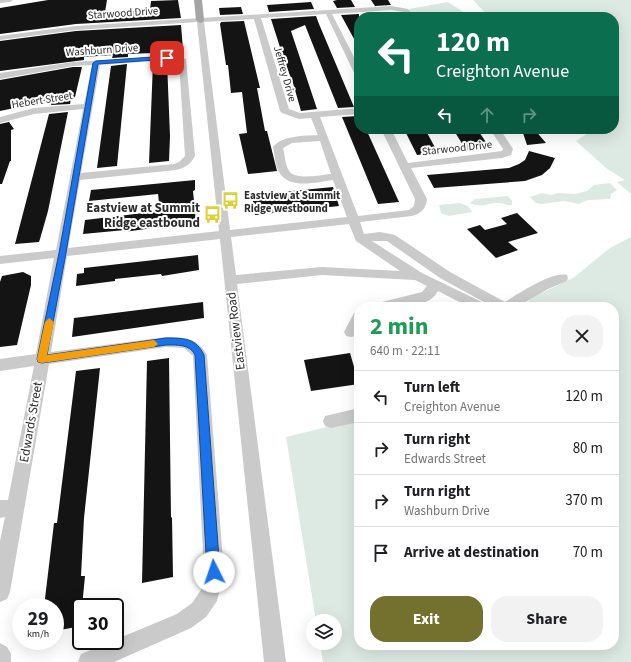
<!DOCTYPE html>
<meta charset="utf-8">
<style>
:root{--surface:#fff;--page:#f2f2f2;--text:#202124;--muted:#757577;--line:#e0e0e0;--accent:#74702d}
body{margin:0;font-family:"Source Sans 3",sans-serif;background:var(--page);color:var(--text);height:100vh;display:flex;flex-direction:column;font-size:15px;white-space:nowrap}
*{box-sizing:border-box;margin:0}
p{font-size:13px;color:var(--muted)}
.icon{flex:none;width:22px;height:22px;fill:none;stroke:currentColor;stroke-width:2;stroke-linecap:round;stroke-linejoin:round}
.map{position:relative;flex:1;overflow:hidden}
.panel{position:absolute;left:354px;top:302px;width:265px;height:348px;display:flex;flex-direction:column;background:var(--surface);border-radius:16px;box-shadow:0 4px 16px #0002}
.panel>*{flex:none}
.hud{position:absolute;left:354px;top:12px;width:265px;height:122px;border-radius:16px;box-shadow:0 4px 16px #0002;background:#0b6e4f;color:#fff;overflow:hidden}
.controls{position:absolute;left:306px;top:614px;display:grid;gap:8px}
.controls a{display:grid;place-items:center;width:36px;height:36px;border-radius:50%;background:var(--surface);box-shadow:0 4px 16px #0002;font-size:20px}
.speed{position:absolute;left:12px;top:598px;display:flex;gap:8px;font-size:20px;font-weight:700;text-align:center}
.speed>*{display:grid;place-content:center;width:52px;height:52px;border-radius:50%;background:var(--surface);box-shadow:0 4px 16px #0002;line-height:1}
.speed small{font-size:10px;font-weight:400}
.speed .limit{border:2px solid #111;border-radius:6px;background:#fff;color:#111}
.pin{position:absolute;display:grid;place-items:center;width:34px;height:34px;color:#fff;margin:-17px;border-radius:8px;box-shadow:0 2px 6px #0006}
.me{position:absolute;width:44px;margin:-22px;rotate:356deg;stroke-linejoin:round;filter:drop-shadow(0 0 3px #0008)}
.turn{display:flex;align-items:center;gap:14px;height:84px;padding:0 16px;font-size:18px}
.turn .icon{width:52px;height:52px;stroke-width:2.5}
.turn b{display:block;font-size:28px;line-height:34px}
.lanes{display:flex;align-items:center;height:38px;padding:0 16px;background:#0003;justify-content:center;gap:20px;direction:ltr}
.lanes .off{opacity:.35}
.round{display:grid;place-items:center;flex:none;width:42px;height:42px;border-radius:16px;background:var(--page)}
.headline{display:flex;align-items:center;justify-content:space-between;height:68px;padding:0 16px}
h1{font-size:24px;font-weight:700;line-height:30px;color:#1e9e55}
.action{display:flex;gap:8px;margin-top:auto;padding:8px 16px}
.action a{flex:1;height:46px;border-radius:16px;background:var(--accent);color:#fff;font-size:16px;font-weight:700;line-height:46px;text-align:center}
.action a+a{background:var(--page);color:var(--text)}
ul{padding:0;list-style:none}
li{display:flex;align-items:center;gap:12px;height:52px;padding:0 16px;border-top:1px solid var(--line)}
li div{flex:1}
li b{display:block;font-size:15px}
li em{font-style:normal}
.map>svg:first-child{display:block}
</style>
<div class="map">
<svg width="631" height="662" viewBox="0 0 631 662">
<rect width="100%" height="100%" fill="#fff"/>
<!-- green -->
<g fill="#dceae3">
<path d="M473 0H631V194L617 182 625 180 606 168 576 141 592 130V129H614V17H489Z"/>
<path d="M448 2 471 17H417L409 9Z"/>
<path d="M610 183 617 190 611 194 610 199 588 200 579 204 564 201 542 204 536 203 530 197 542 193 551 195 558 193 575 194 587 191 594 185Z"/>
<path d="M508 196 512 201V205C507 206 504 203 499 203 486 202 485 209 470 203L475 199Z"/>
<path d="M460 203 468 206 472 212 449 216 441 213 439 205Z"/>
<path d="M631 237V662H323L320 643H335V621H316L286 437 359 419V645H614V307H522L533 297 573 278 610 248Z"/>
</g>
<!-- building -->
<g fill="#141414">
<path d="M48 0H107L105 12 150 10 151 1 178 0 181 18 76 24 0 34V8Z"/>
<path d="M337 0H351L355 7 337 8 333 1Z"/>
<path d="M371 0H388L391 5 375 6Z"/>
<path d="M311 2 314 9 269 12 267 5Z"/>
<path d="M241 7 243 14 220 15 219 8Z"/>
<path d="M379 12H396L399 17H386L384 15 381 16Z"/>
<path d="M359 14V48L341 15Z"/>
<path d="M316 16 319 24 354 107 338 108 305 25 291 31 317 109 301 111 293 83 285 63 271 19Z"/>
<path d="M244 21 260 88H257L265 131H267L277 171 248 174 239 134 247 133 242 92 231 93 228 65H226L220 24 221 22Z"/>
<path d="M181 25 183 50 181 51 166 52V55H153V53L128 54V57L112 58 113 55 84 57V60L0 71V41L76 31Z"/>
<path d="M167 62 170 136 169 161 149 163 153 63Z"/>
<path d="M127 64 117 166 97 168 111 66Z"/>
<path d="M73 67H82L75 97 71 99 70 104 51 105 53 100 0 111V80Z"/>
<path d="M68 112 48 211 40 239 39 242 15 244 49 114Z"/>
<path d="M358 116 359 129H366L399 202 378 204 342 117Z"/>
<path d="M9 122 14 129 11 130V161H10L2 184H0V124Z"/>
<path d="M404 129H425L438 153 417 155Z"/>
<path d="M453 129H477L490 148 466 150Z"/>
<path d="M534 129 546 143 527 145 522 130Z"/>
<path d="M529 151 555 158 550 168 542 175 525 181 434 188 427 175 509 168 519 164 525 160Z"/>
<path d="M195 180V190L193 191 196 222 124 232 125 230 83 234 85 220 160 211 158 194 89 201 91 190Z"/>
<path d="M333 187 339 206 255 215 252 195Z"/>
<path d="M517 213 538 233 508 242 518 250 496 258 467 229 480 225 485 230 507 224 501 218Z"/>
<path d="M198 255 199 270 162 276 161 274 115 279V281L76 286 77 274 84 273V268Z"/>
<path d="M23 272 31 276V285L17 345 0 347V282L2 276Z"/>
<path d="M203 302 204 318 72 337 74 318Z"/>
<path d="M350 353 359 384 311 391 304 360Z"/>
<path d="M169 358 171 518 172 517 173 577 142 583 147 361Z"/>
<path d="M100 368 84 518 81 576H85L82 607H81V626L55 631V607H44L54 523H57L76 371Z"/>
</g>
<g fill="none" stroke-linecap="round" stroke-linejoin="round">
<!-- minor -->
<g fill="#cacaca" fill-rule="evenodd">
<path d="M0 0H13L10 2 0 3Z"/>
<path d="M391 6 408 9 417 17H409L404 12 391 10 332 14 359 67V78L355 75 326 14 261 18 289 109 300 113 359 108V114L320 117 358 216 409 210 414 206 415 199 381 129H391L408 163 502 151 503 149 490 129H500L513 149 511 155 502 158 411 168 427 199C426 208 421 214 412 216L360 222 364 234 380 232 395 235 450 272 505 302C518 294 552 271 567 275L568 278 567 281 548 289 517 307H493L440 278 387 241H372L422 273 486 304 488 307H469L438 291C436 294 434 297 431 299 421 307 386 307 372 307L374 304 422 292 427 286 415 280 322 275 237 284 286 662H264L220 239 67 256 51 352 166 337C184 337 198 338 207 355L224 573 217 601 206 617 191 628 114 662H78L81 654 177 614 192 603 201 590 204 573 193 356 184 348 166 347 49 364 10 592 7 599 0 602V541L5 517 0 518V500H8L34 366 0 371V359L36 354 54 258 0 264V256L56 250 83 109 34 114 0 123V117L34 108 84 104 92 65 73 66 0 79V73L73 62 167 56H175L186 59 195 156C191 164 185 168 176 170L80 180 68 248 219 231 197 22 76 30 0 40V36L76 26ZM254 19 280 111 282 113 299 119 311 118 318 135C304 136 283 135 273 147 275 155 275 165 279 172 289 190 317 182 333 180L347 217 230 230 204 22ZM167 60 179 62 185 156 179 162 174 164 81 173 100 65ZM320 141 331 174C322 175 297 180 290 172 285 166 285 155 283 148L292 143ZM349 224 356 241 400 271 322 267 236 275 231 237Z"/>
<path d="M359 312V330L356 336 351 337 346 336 344 332 354 313Z"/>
<path d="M359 408V422L331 428 325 426 323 421 325 416Z"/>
<path d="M0 643 7 647 11 654V662H0Z"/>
</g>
<!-- major -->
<path fill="#a5a5a5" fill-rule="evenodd" d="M194 0H202L204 20 203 22 200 23 196 20Z"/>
</g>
<!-- route -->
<path fill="#1a73e8" stroke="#114b97" d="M167 56H169V59L98 64 66 253 47 355 166 338C184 338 196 338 204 355L220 572 218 577 214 579 209 577 207 572 195 355C190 344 177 345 166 345L42 363 38 362 37 359 59 253 93 63 96 61Z"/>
<!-- slow -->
<path fill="#f59e0b" d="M49 318 54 322 47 355 154 340 158 344 154 347 42 363 38 362 37 359 45 322Z"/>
<!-- icons -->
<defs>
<symbol id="bus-bare" viewBox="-9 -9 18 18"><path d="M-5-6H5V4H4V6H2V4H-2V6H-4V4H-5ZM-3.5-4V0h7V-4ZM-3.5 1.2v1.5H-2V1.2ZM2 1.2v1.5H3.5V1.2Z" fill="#dbd139" stroke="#fff" stroke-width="2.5" paint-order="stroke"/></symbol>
</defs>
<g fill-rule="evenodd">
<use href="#bus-bare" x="218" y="188" width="25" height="25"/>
<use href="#bus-bare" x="200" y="202" width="25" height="25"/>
</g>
<g text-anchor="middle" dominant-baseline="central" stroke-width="4" stroke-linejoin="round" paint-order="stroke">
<!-- far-street labels -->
<g font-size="11" fill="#2d2d2d" stroke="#fff">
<text transform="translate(123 13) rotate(-4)">Starwood Drive</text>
<text transform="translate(102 50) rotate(-4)">Washburn Drive</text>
<text transform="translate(285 74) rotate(74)">Jeffrey Drive</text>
<text transform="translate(42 100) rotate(-9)">Hebert Street</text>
<text transform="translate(457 148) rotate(-6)">Starwood Drive</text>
</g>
<!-- far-poi labels -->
<g font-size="11" font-weight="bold" fill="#2d2d2d" stroke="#fff" text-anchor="start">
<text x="244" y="195">Eastview at Summit<tspan x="244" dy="13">Ridge westbound</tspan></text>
</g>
<!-- poi labels -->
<g font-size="13" font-weight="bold" fill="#2d2d2d" stroke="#fff" text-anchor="end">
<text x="200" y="208">Eastview at Summit<tspan x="200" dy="15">Ridge eastbound</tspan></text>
</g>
<!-- street labels -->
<g font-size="13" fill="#2d2d2d" stroke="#fff">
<text transform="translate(236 331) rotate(-97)">Eastview Road</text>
<text transform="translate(31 422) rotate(-80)">Edwards Street</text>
</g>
</g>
</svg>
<div class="controls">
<a><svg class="icon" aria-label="layers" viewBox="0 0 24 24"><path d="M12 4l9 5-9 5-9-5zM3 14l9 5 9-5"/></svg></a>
</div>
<div class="speed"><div>29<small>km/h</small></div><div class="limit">30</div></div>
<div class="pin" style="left:167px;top:58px;background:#d93025"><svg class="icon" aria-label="arrive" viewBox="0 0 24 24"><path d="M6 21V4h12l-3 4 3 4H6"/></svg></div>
<svg class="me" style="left:214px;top:572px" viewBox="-20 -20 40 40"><circle r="19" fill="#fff"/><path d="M0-13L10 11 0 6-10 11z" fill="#1a73e8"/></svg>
<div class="hud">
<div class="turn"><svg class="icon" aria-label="left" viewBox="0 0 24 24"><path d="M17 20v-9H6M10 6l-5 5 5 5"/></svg><div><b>120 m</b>Creighton Avenue</div></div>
<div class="lanes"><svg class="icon" aria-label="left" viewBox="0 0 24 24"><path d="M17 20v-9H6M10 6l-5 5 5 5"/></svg><svg class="icon off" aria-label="ahead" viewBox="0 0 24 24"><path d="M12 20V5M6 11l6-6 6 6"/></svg><svg class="icon off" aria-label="right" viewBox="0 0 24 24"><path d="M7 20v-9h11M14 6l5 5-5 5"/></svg></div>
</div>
<section class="panel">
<div class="headline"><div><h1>2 min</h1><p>640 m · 22:11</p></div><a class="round"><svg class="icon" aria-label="close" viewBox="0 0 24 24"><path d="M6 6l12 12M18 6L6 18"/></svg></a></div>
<ul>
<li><svg class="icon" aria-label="left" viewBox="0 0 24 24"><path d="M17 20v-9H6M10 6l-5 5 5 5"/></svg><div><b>Turn left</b><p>Creighton Avenue</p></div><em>120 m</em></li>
<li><svg class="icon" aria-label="right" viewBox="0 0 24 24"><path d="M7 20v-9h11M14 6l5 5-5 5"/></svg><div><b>Turn right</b><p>Edwards Street</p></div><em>80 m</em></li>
<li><svg class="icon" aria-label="right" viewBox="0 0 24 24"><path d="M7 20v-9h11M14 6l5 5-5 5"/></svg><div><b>Turn right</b><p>Washburn Drive</p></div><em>370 m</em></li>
<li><svg class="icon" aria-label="arrive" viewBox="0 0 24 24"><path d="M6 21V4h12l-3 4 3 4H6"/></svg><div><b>Arrive at destination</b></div><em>70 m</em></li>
</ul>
<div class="action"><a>Exit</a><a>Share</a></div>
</section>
</div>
